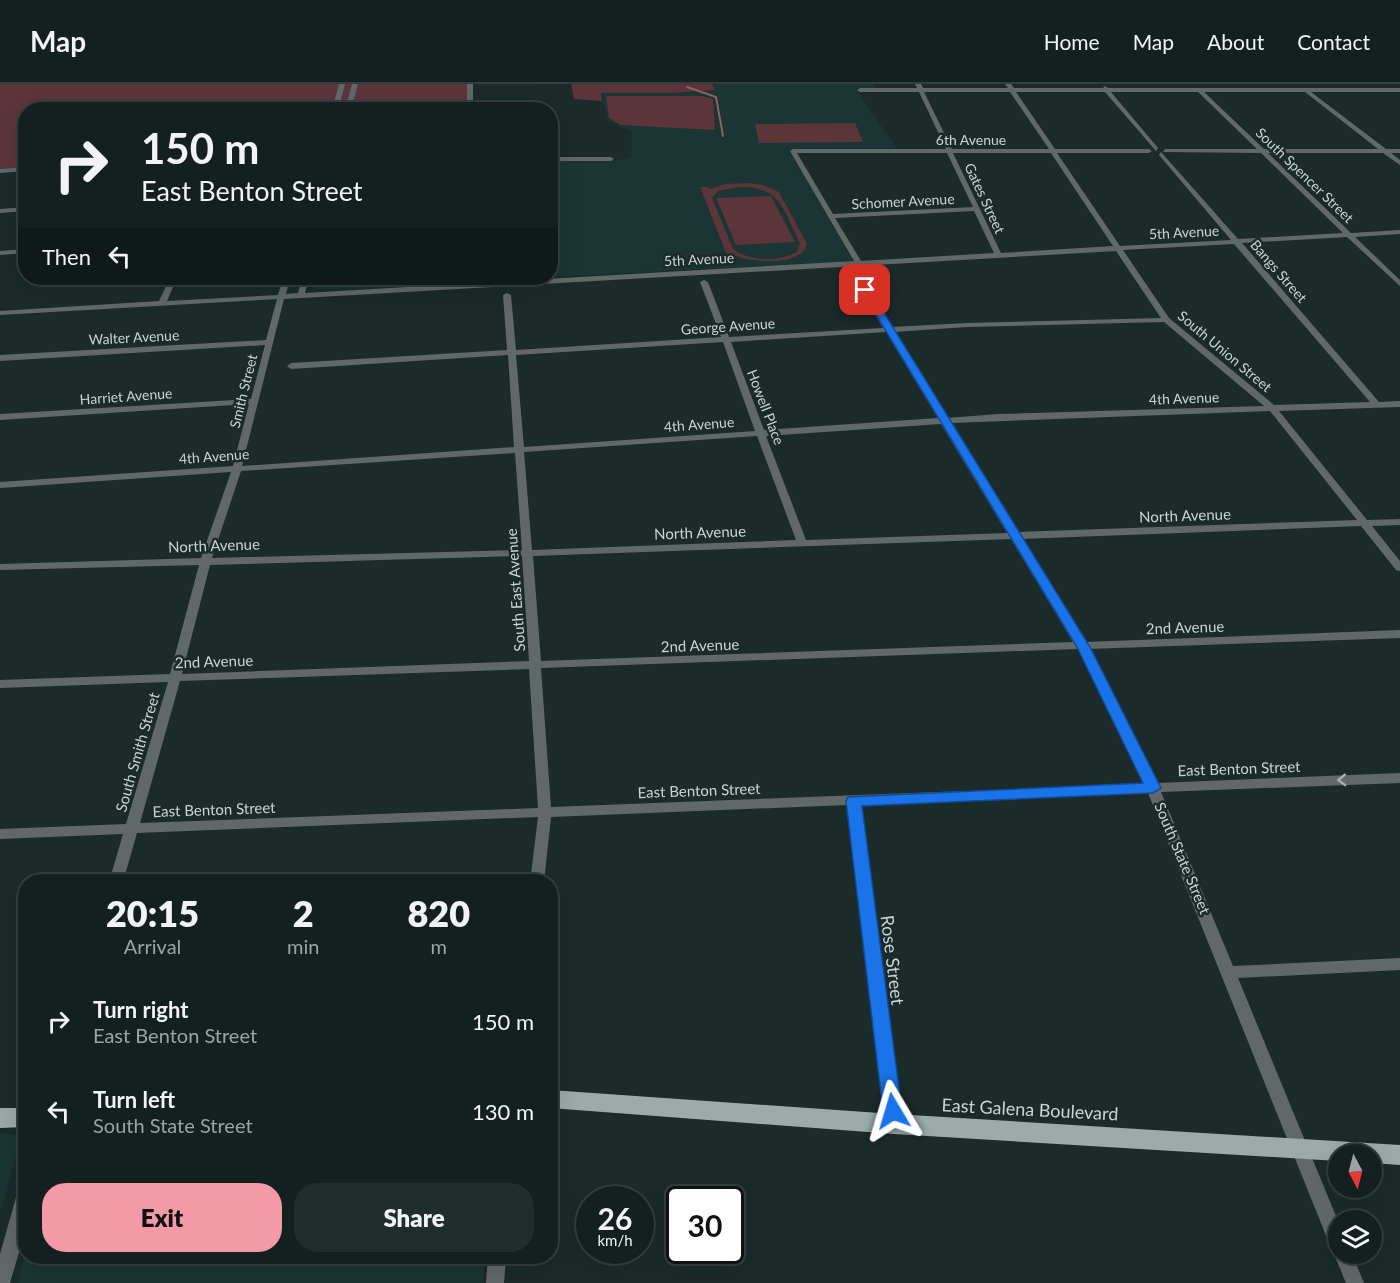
<!DOCTYPE html>
<style>
:root{--surface:#142020;--page:#212d2d;--text:#f1f3f6;--muted:#9da3a5;--line:#333e3e;--accent:#f49aa6}
body{margin:0;font-family:Lato,sans-serif;background:var(--page);color:var(--text);height:100vh;display:flex;flex-direction:column;font-size:22px;white-space:nowrap}
*{box-sizing:border-box;margin:0}
p{font-size:20px;color:var(--muted)}
.icon{flex:none;width:33px;height:33px;fill:none;stroke:currentColor;stroke-width:2;stroke-linecap:round;stroke-linejoin:round}
.map{position:relative;flex:1;overflow:hidden}
.drawer{position:absolute;left:18px;top:790px;width:540px;height:390px;display:flex;flex-direction:column;background:var(--surface);border-radius:24px;box-shadow:0 6px 24px #0002,0 0 0 2px var(--line)}
.drawer>*{flex:none}
.banner{position:absolute;left:18px;top:18px;width:540px;height:183px;border-radius:24px;box-shadow:0 6px 24px #0002,0 0 0 2px var(--line);background:#142020;color:var(--text);overflow:hidden}
.needle{width:39px;rotate:173deg}
.tools{position:absolute;left:1328px;top:1060px;display:grid;gap:12px}
.tools a{display:grid;place-items:center;width:54px;height:54px;border-radius:50%;background:var(--surface);box-shadow:0 6px 24px #0002,0 0 0 2px var(--line);font-size:30px}
.speed{position:absolute;left:576px;top:1102px;display:flex;gap:12px;font-size:30px;font-weight:700;text-align:center}
.speed>*{display:grid;place-content:center;width:78px;height:78px;border-radius:50%;background:var(--surface);box-shadow:0 6px 24px #0002,0 0 0 2px var(--line);line-height:1}
.speed small{font-size:15px;font-weight:400}
.speed .limit{border:3px solid #111;border-radius:9px;background:#fff;color:#111}
.pin{position:absolute;display:grid;place-items:center;width:51px;height:51px;color:#fff;margin:-26px;border-radius:12px;box-shadow:0 3px 9px #0006}
.me{position:absolute;width:66px;margin:-33px;rotate:353deg;stroke-linejoin:round;filter:drop-shadow(0 0 4px #0008)}
.turn{display:flex;align-items:center;gap:21px;height:126px;padding:0 24px;font-size:27px}
.turn .icon{width:78px;height:78px;stroke-width:2.5}
.turn b{display:block;font-size:42px;line-height:51px}
.then{display:flex;align-items:center;height:57px;padding:0 24px;background:#0003;gap:12px;font-size:22px}
.eta{display:flex;justify-content:space-evenly;align-items:center;height:102px;text-align:center}
.eta b{font-size:36px;font-weight:800;line-height:42px}
.cta{display:flex;gap:12px;margin-top:auto;padding:12px 24px}
.cta a{flex:1;height:69px;border-radius:24px;background:var(--accent);color:#111;font-size:24px;font-weight:800;line-height:69px;text-align:center}
.cta a+a{background:var(--page);color:var(--text)}
ul{padding:0;list-style:none}
li{display:flex;align-items:center;gap:18px;height:90px;padding:0 24px}
li div{flex:1}
li b{display:block;font-size:22px}
li em{font-style:normal}
header{display:flex;align-items:center;gap:36px;box-sizing:border-box;height:84px;padding:0 30px;background:var(--surface);border-bottom:2px solid var(--line)}
header strong{font-size:28px}
nav{display:flex;gap:33px;margin-inline-start:auto;font-size:21px}
.map>svg:first-child{display:block}
</style>
<header>
<strong>Map</strong>
<nav><a>Home</a><a>Map</a><a>About</a><a>Contact</a></nav>
</header>
<div class="map">
<svg width="1400" height="1199" viewBox="0 0 1400 1199">
<rect width="100%" height="100%" fill="#1a2b2a"/>
<!-- built -->
<g fill="#1a3533">
<path d="M712 0H873L875 4 856 5 898 66H790L853 177 551 193V76H620L631 73 632 48 608 37 601 9H672L714 6Z"/>
<path d="M316 194H542L313 206Z"/>
<path d="M0 1049 17 1051 18 1054 17 1068 0 1129Z"/>
<path d="M25 1170 26 1173H485L482 1199H18Z"/>
</g>
<!-- green -->
<g fill="#5b353a" fill-rule="evenodd">
<path d="M0 0H467V26H26L25 84 0 85Z"/>
<path d="M571 0H712L715 6 672 9H601L602 17 574 15Z"/>
<path d="M606 12H702L713 15 715 46 621 41 609 34Z"/>
<path d="M855 39 863 58 759 59 755 40Z"/>
<path d="M747 99 763 101 779 108 807 160C802 183 752 178 736 172V176H729L700 103H708L709 105 726 100ZM739 103C782 102 783 127 800 159L797 168C779 178 750 178 733 165L712 114 718 107Z"/>
<path d="M771 112 795 158 736 161 716 114Z"/>
</g>
<g fill="none" stroke-linecap="round" stroke-linejoin="round">
<!-- stream -->
<path stroke="#8c6065" stroke-width="2" d="M687 3 716 13 723 52"/>
<!-- minor -->
<g fill="#616968" fill-rule="evenodd">
<path d="M339 0H345L338 26H332Z"/>
<path d="M352 0H358L351 26H345Z"/>
<rect x="467" y="0" width="6" height="26"/>
<path d="M915 0H921L923 4H1008L1005 0H1011L1014 4H1103L1105 2 1108 4H1400V8H1311L1386 65H1400V69H1391L1400 76V81L1383 69H1268L1351 149 1400 146V150L1355 153 1400 196V202L1347 153 1242 159 1379 318 1400 317V323L1279 327 1367 436 1400 435V441L1372 442 1400 477V487L1396 486 1361 442 1021 455 1085 558 1400 546V554L1089 565 1157 699 1400 689V699L1161 708 1233 882 1400 874V886L1238 894 1338 1137V1170H1352L1364 1199H1346L1334 1170 1335 1167 1332 1165 1329 1159 1148 709 860 720 902 1040 900 1045 894 1048 888 1045 886 1040 847 721 551 733 544 798H530L538 733 137 749 123 798H109L123 750 0 755V745L126 740 168 598 0 604V596L170 590 199 481 0 486V480L201 474 231 388 0 404V398L233 382 249 320 0 336V330L251 315 265 261 0 277V271L266 256 277 215 0 231V227L159 217 170 194H177L167 217 278 211 283 194H290L286 210 298 209 302 194H309L305 209 854 177 790 67 793 65H946L919 8H860L857 6 860 4H917ZM924 8H1010L1049 65H952ZM1016 8H1105L1156 67 1158 64 1111 8H1198L1257 65H1165L1163 68 1261 69 1343 149 1238 155 1161 68 1159 71 1231 156 1120 162 1057 69H1149L1152 67 1149 65H1055ZM1204 8H1305L1378 65H1264ZM797 69H947L973 123 833 130ZM953 69H1051L1113 162 1001 169ZM974 127 994 169 861 177 835 134ZM1234 160 1370 318 1274 321 1169 234 1123 166ZM1116 167 1161 234 967 239 891 243 858 189 854 187 850 189 883 244 729 253 708 198 704 196 700 198 721 253 516 266 511 211 507 209 503 211 507 266 291 279 287 282 291 285 508 271 514 363 242 382 284 215ZM1164 238 1264 322 998 330 947 334 894 248 967 243ZM886 248 938 334 764 346 731 258ZM723 258 755 347 524 363 516 271ZM1270 327 1357 436 1017 448 950 339ZM941 340 1007 449 806 456 766 352ZM757 352 796 456 532 466 524 368ZM515 369 522 466 212 474 241 387ZM1011 455 1073 558 541 577 533 472ZM522 472 529 577 182 590 210 481ZM1078 565 1144 700 551 723 541 584ZM529 585 538 724 140 739 180 597Z"/>
<path d="M550 73H611L614 75 611 77H550Z"/>
<path d="M26 83V87L0 89V85Z"/>
<path d="M26 123V127L0 129V125Z"/>
<path d="M26 165V169L0 171V167Z"/>
<path d="M26 1102V1144L10 1199H0V1170L17 1110 20 1104Z"/>
<path d="M488 1173H506L504 1199H486Z"/>
</g>
<!-- primary -->
<g fill="#9aabaa" fill-rule="evenodd">
<path d="M550 1006 894 1030 1400 1061V1081L1371 1079V1071H1338V1077L894 1050 550 1024Z"/>
<path d="M0 1024H26V1043L0 1044Z"/>
</g>
</g>
<!-- one-way arrows -->
<defs><path id="oneway-chevron" d="M-2-3.5L2.5 0L-2 3.5" fill="none" stroke-width="1.6" stroke-linecap="round" stroke-linejoin="round" transform="scale(1.5)"/></defs>
<use stroke="#aab4b3" href="#oneway-chevron" transform="translate(1342 696) rotate(178)"/>
<!-- route -->
<path fill="#1a73e8" stroke="#114b97" stroke-width="1.5" d="M865 203 870 206 1090 563 1161 704 1153 709 862 722 902 1027 899 1033 893 1035 886 1033 883 1027 846 717 848 713 1143 699 1077 563 861 206Z"/>
<g text-anchor="middle" dominant-baseline="central" stroke-width="5" stroke-linejoin="round" paint-order="stroke">
<!-- far-street labels -->
<g font-size="14" fill="#c9d4d3" stroke="#1a2b2a">
<text x="971" y="55">6th Avenue</text>
<text transform="translate(1305 91) rotate(44)">South Spencer Street</text>
<text transform="translate(985 114) rotate(65)">Gates Street</text>
<text transform="translate(903 117) rotate(-3)">Schomer Avenue</text>
<text transform="translate(1184 148) rotate(-3)">5th Avenue</text>
<text transform="translate(699 175) rotate(-3)">5th Avenue</text>
<text transform="translate(1279 187) rotate(49)">Bangs Street</text>
<text transform="translate(728 242) rotate(-4)">George Avenue</text>
<text transform="translate(134 253) rotate(-3)">Walter Avenue</text>
<text transform="translate(1225 267) rotate(40)">South Union Street</text>
<text transform="translate(243 307) rotate(-76)">Smith Street</text>
<text transform="translate(126 312) rotate(-4)">Harriet Avenue</text>
<text transform="translate(1184 314) rotate(-2)">4th Avenue</text>
<text transform="translate(766 323) rotate(69)">Howell Place</text>
<text transform="translate(699 340) rotate(-4)">4th Avenue</text>
<text transform="translate(214 372) rotate(-4)">4th Avenue</text>
</g>
<!-- street labels -->
<g font-size="15" fill="#c9d4d3" stroke="#1a2b2a">
<text transform="translate(1185 431) rotate(-2)">North Avenue</text>
<text transform="translate(700 448) rotate(-2)">North Avenue</text>
<text transform="translate(214 461) rotate(-2)">North Avenue</text>
<text transform="translate(515 506) rotate(-94)">South East Avenue</text>
<text transform="translate(1185 543) rotate(-2)">2nd Avenue</text>
<text transform="translate(700 561) rotate(-2)">2nd Avenue</text>
<text transform="translate(214 577) rotate(-2)">2nd Avenue</text>
<text transform="translate(137 668) rotate(-74)">South Smith Street</text>
<text transform="translate(1239 684) rotate(-2)">East Benton Street</text>
<text transform="translate(699 706) rotate(-2)">East Benton Street</text>
<text transform="translate(214 725) rotate(-2)">East Benton Street</text>
<text transform="translate(1183 774) rotate(67)">South State Street</text>
</g>
<!-- near-street labels -->
<g font-size="18" fill="#c9d4d3" stroke="#1a2b2a">
<text transform="translate(893 876) rotate(83)">Rose Street</text>
<text transform="translate(1030 1025) rotate(3)">East Galena Boulevard</text>
</g>
</g>
</svg>
<div class="tools">
<a><svg class="needle" viewBox="-14 -14 28 28"><path d="M0-13l5 13h-10z" fill="#e53935"/><path d="M0 13l5-13h-10z" fill="#9da3a5"/></svg></a>
<a><svg class="icon" aria-label="layers" viewBox="0 0 24 24"><path d="M12 4l9 5-9 5-9-5zM3 14l9 5 9-5"/></svg></a>
</div>
<div class="speed"><div>26<small>km/h</small></div><div class="limit">30</div></div>
<div class="pin" style="left:865px;top:206px;background:#d93025"><svg class="icon" aria-label="arrive" viewBox="0 0 24 24"><path d="M6 21V4h12l-3 4 3 4H6"/></svg></div>
<svg class="me" style="left:893px;top:1027px" viewBox="-20 -20 40 40"><path d="M0-17L14 15 0 8-14 15z" fill="#1a73e8" stroke="#fff" stroke-width="4"/></svg>
<div class="banner">
<div class="turn"><svg class="icon" aria-label="right" viewBox="0 0 24 24"><path d="M7 20v-9h11M14 6l5 5-5 5"/></svg><div><b>150 m</b>East Benton Street</div></div>
<div class="then">Then<svg class="icon" aria-label="left" viewBox="0 0 24 24"><path d="M17 20v-9H6M10 6l-5 5 5 5"/></svg></div>
</div>
<section class="drawer">
<div class="eta">
<div><b>20:15</b><p>Arrival</p></div>
<div><b>2</b><p>min</p></div>
<div><b>820</b><p>m</p></div>
</div>
<ul>
<li><svg class="icon" aria-label="right" viewBox="0 0 24 24"><path d="M7 20v-9h11M14 6l5 5-5 5"/></svg><div><b>Turn right</b><p>East Benton Street</p></div><em>150 m</em></li>
<li><svg class="icon" aria-label="left" viewBox="0 0 24 24"><path d="M17 20v-9H6M10 6l-5 5 5 5"/></svg><div><b>Turn left</b><p>South State Street</p></div><em>130 m</em></li>
</ul>
<div class="cta"><a>Exit</a><a>Share</a></div>
</section>
</div>
